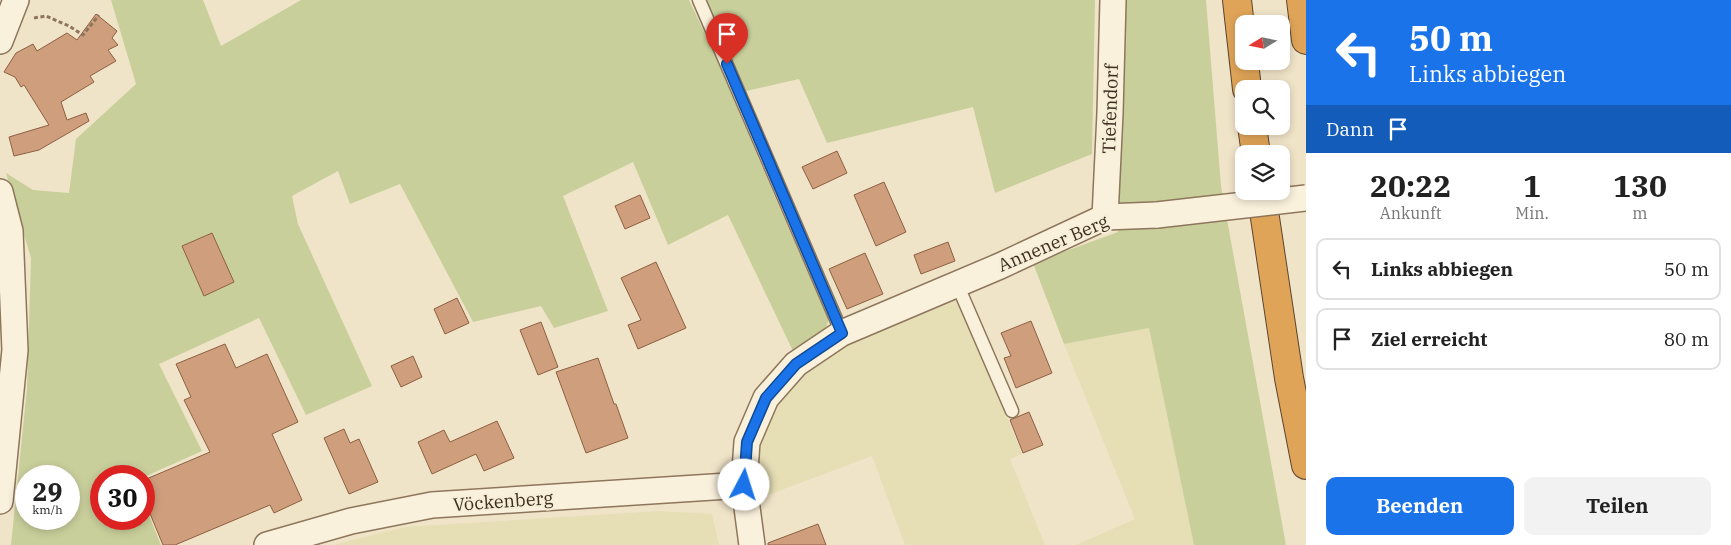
<!DOCTYPE html>
<html lang="de">
<meta charset="utf-8">
<style>
:root{--surface:#fff;--page:#f2f2f2;--text:#222;--muted:#767676;--line:#e0e0e0;--accent:#1a73e8}
body{margin:0;font-family:"IBM Plex Serif",serif;background:var(--page);color:var(--text);height:100vh;display:flex;flex-direction:column;font-size:19px;white-space:nowrap}
*{box-sizing:border-box;margin:0}
p{font-size:16px;color:var(--muted)}
.icon{flex:none;width:28px;height:28px;fill:none;stroke:currentColor;stroke-width:2;stroke-linecap:round;stroke-linejoin:round}
.map{position:relative;flex:1;overflow:hidden}
.drawer{display:flex;flex-direction:column;background:var(--surface);width:425px}
.drawer>*{flex:none}
.hud{background:#1a73e8;color:#fff;overflow:hidden}
.needle{width:32px;rotate:260deg}
.controls{position:absolute;left:1235px;top:15px;display:grid;gap:10px}
.controls a{display:grid;place-items:center;width:55px;height:55px;border-radius:10px;background:var(--surface);box-shadow:0 2px 8px #0003;font-size:25px}
.speed{position:absolute;left:15px;top:465px;display:flex;gap:10px;font-size:25px;font-weight:700;text-align:center}
.speed>*{display:grid;place-content:center;width:65px;height:65px;border-radius:50%;background:var(--surface);box-shadow:0 2px 8px #0003;line-height:1}
.speed small{font-size:12px;font-weight:400}
.speed .limit{border:8px solid #d22;background:#fff;color:#111}
.pin{position:absolute;display:grid;place-items:center;width:42px;height:42px;color:#fff;margin:-51px -21px;border-radius:50% 50% 50% 0;rotate:-45deg;box-shadow:0 0 5px #0007}
.pin .icon{rotate:45deg}
.me{position:absolute;width:55px;margin:-28px;rotate:5deg;stroke-linejoin:round;filter:drop-shadow(0 0 4px #0008)}
.turn{display:flex;align-items:center;gap:18px;height:105px;padding:0 20px;font-size:22px}
.turn .icon{width:65px;height:65px;stroke-width:2.5}
.turn b{display:block;font-size:35px;line-height:42px}
.then{display:flex;align-items:center;height:48px;padding:0 20px;background:#0003;gap:10px;font-size:19px}
.eta{display:flex;justify-content:space-evenly;align-items:center;height:85px;text-align:center}
.eta b{font-size:30px;font-weight:700;line-height:35px}
.primary-button{display:flex;gap:10px;margin-top:auto;padding:10px 20px}
.primary-button a{flex:1;height:58px;border-radius:10px;background:var(--accent);color:#fff;font-size:20px;font-weight:700;line-height:58px;text-align:center}
.primary-button a+a{background:var(--page);color:var(--text)}
ul{padding:0;list-style:none}
li{display:flex;align-items:center;gap:15px;height:62px;margin:0 10px 8px;padding:0 10px;border:2px solid var(--line);border-radius:10px}
li div{flex:1}
li b{display:block;font-size:19px}
li em{font-style:normal}
main{display:flex;flex:1;min-height:0}
.map>svg:first-child{display:block}
</style>
<main>
<div class="map">
<svg width="1306" height="545" viewBox="0 0 1306 545">
<rect width="100%" height="100%" fill="#f0e4c8"/>
<!-- farmland -->
<g fill="#e6deb5">
<path d="M959 297 1022 454 1010 459 1045 545H905L872 456 757 499 759 460 766 422 785 392 811 364 900 320Z"/>
<path d="M1149 328 1194 545H1076L1135 519 1064 344Z"/>
<path d="M659 511 712 514 719 545H333L405 527Z"/>
</g>
<!-- green -->
<g fill="#c9cf9b" fill-rule="evenodd">
<path d="M111 0H203L221 46 301 0H689L714 53 778 204 829 319 824 333 793 351 728 215 668 245 633 162 563 196 608 311 554 328 541 306 473 322 400 184 350 204 338 171 292 196 298 224 372 386 306 415 259 318 159 364 202 451 144 477 101 476V519H144V503L161 545H11L27 388 31 258 6 173 33 190 69 193 76 139 136 84ZM26 476H69V519H26Z"/>
<path d="M704 0H1095L1092 154 995 193 973 107 827 143 799 79 746 91Z"/>
<path d="M1118 0H1206L1221 186 1286 545H1194L1149 328 1064 344 1033 263 1118 232Z"/>
</g>
<!-- building -->
<g fill="#cf9f7d" stroke="#8d5f41">
<path d="M96 14 117 31 112 38 118 45 108 50 116 61 90 76 94 82 61 102 67 120 86 113 89 121 39 150 14 156 9 137 49 125 24 85 21 87 15 77 4 72 16 53 33 44 37 51 67 33 77 40Z"/>
<path d="M837 151 847 173 813 189 802 167Z"/>
<path d="M884 182 906 232 876 246 854 195Z"/>
<path d="M640 195 650 218 625 229 615 206Z"/>
<path d="M212 233 234 282 204 296 182 246Z"/>
<path d="M948 242 955 261 921 274 914 255Z"/>
<path d="M865 253 883 294 847 309 829 269Z"/>
<path d="M656 262 686 328 638 349 628 325 641 320 621 278Z"/>
<path d="M457 298 469 323 445 334 434 309Z"/>
<path d="M1031 321 1052 373 1016 388 1004 358 1011 356 1001 333Z"/>
<path d="M541 322 558 367 538 375 520 330Z"/>
<path d="M225 344 236 368 267 354 298 422 272 434 302 500 274 513 270 505 175 545H163L144 499V480L210 452 184 400 191 397 176 364Z"/>
<path d="M413 356 422 377 401 387 391 366Z"/>
<path d="M598 358 614 404H616L628 438 586 453 556 372Z"/>
<path d="M1029 412 1043 445 1023 453 1010 420Z"/>
<path d="M497 421 514 458 484 471 476 454 432 474 418 442 444 430 450 442Z"/>
<path d="M344 429 350 443 359 439 378 482 349 494 324 438Z"/>
<path d="M818 524 826 545H768V543Z"/>
</g>
<g fill="none" stroke-linecap="round" stroke-linejoin="round">
<defs>
<g id="service">
<path d="M699 0 842 333"/>
<path d="M957 284 1012 411"/>
</g>
<g id="minor">
<path d="M0 41 16 0"/>
<path d="M0 192 10 231 15 350 0 501"/>
<path d="M1105 217 1110 113 1113 0"/>
<path d="M267 545 351 521 432 505 744 485"/>
<path d="M752 545 744 485 747 442 766 398 796 364 842 333 1000 266 1105 217 1157 215"/>
</g>
<g id="motorway">
<path d="M1237 0 1247 89"/>
<path d="M1301 0 1306 40"/>
<path d="M1252 126 1256 154"/>
<path d="M1261 191 1289 378 1306 465"/>
</g>
</defs>
<!-- service casing -->
<use href="#service" stroke="#8d765c" stroke-width="15"/>
<!-- minor casing -->
<use href="#minor" stroke="#8d765c" stroke-width="28"/>
<!-- motorway casing -->
<use href="#motorway" stroke="#5b4430" stroke-width="30"/>
<!-- path -->
<path stroke="#8d765c" stroke-width="3" stroke-dasharray="4 2.5" stroke-linecap="butt" d="M34 18 46 16 69 26 83 35 99 15"/>
<!-- service -->
<use href="#service" stroke="#faf1dc" stroke-width="12"/>
<!-- minor -->
<use href="#minor" stroke="#faf1dc" stroke-width="25"/>
<!-- motorway -->
<use href="#motorway" stroke="#e0a458" stroke-width="28"/>
<defs>
<path id="minor-bridge" d="M1157 215 1306 198"/>
</defs>
<!-- minor-bridge casing -->
<use href="#minor-bridge" stroke="#8d765c" stroke-width="28" stroke-linecap="butt"/>
<!-- minor-bridge -->
<use href="#minor-bridge" stroke="#faf1dc" stroke-width="25"/>
</g>
<g fill="none" stroke-linecap="round" stroke-linejoin="round">
<defs>
<path id="route" d="M727 64 842 333 796 364 766 398 747 442 744 485"/>
</defs>
<!-- route casing -->
<use href="#route" stroke="#114b97" stroke-width="12"/>
<!-- route -->
<use href="#route" stroke="#1a73e8" stroke-width="9"/>
</g>
<g text-anchor="middle" dominant-baseline="central" stroke-width="4.5" stroke-linejoin="round" paint-order="stroke">
<!-- street labels -->
<g font-size="18" fill="#3d2e20" stroke="#f7eed8">
<text transform="translate(1110 109) rotate(-88)">Tiefendorf</text>
<text transform="translate(1053 243) rotate(-23)">Annener Berg</text>
<text transform="translate(503 501) rotate(-4)">Vöckenberg</text>
</g>
</g>
</svg>
<div class="controls">
<a><svg class="needle" viewBox="-14 -14 28 28"><path d="M0-13l5 13h-10z" fill="#e53935"/><path d="M0 13l5-13h-10z" fill="#767676"/></svg></a>
<a><svg class="icon" aria-label="search" viewBox="0 0 24 24"><circle cx="10" cy="10" r="6"/><path d="M15 15l6 6"/></svg></a>
<a><svg class="icon" aria-label="layers" viewBox="0 0 24 24"><path d="M12 4l9 5-9 5-9-5zM3 14l9 5 9-5"/></svg></a>
</div>
<div class="speed"><div>29<small>km/h</small></div><div class="limit">30</div></div>
<div class="pin" style="left:727px;top:64px;background:#d93025"><svg class="icon" aria-label="arrive" viewBox="0 0 24 24"><path d="M6 21V4h12l-3 4 3 4H6"/></svg></div>
<svg class="me" style="left:744px;top:485px" viewBox="-20 -20 40 40"><circle r="19" fill="#fff"/><path d="M0-13L10 11 0 6-10 11z" fill="#1a73e8"/></svg>
</div>
<section class="drawer">
<div class="hud">
<div class="turn"><svg class="icon" aria-label="left" viewBox="0 0 24 24"><path d="M17 20v-9H6M10 6l-5 5 5 5"/></svg><div><b>50 m</b>Links abbiegen</div></div>
<div class="then">Dann<svg class="icon" aria-label="arrive" viewBox="0 0 24 24"><path d="M6 21V4h12l-3 4 3 4H6"/></svg></div>
</div>
<div class="eta">
<div><b>20:22</b><p>Ankunft</p></div>
<div><b>1</b><p>Min.</p></div>
<div><b>130</b><p>m</p></div>
</div>
<ul>
<li><svg class="icon" aria-label="left" viewBox="0 0 24 24"><path d="M17 20v-9H6M10 6l-5 5 5 5"/></svg><div><b>Links abbiegen</b></div><em>50 m</em></li>
<li><svg class="icon" aria-label="arrive" viewBox="0 0 24 24"><path d="M6 21V4h12l-3 4 3 4H6"/></svg><div><b>Ziel erreicht</b></div><em>80 m</em></li>
</ul>
<div class="primary-button"><a>Beenden</a><a>Teilen</a></div>
</section>
</main>
